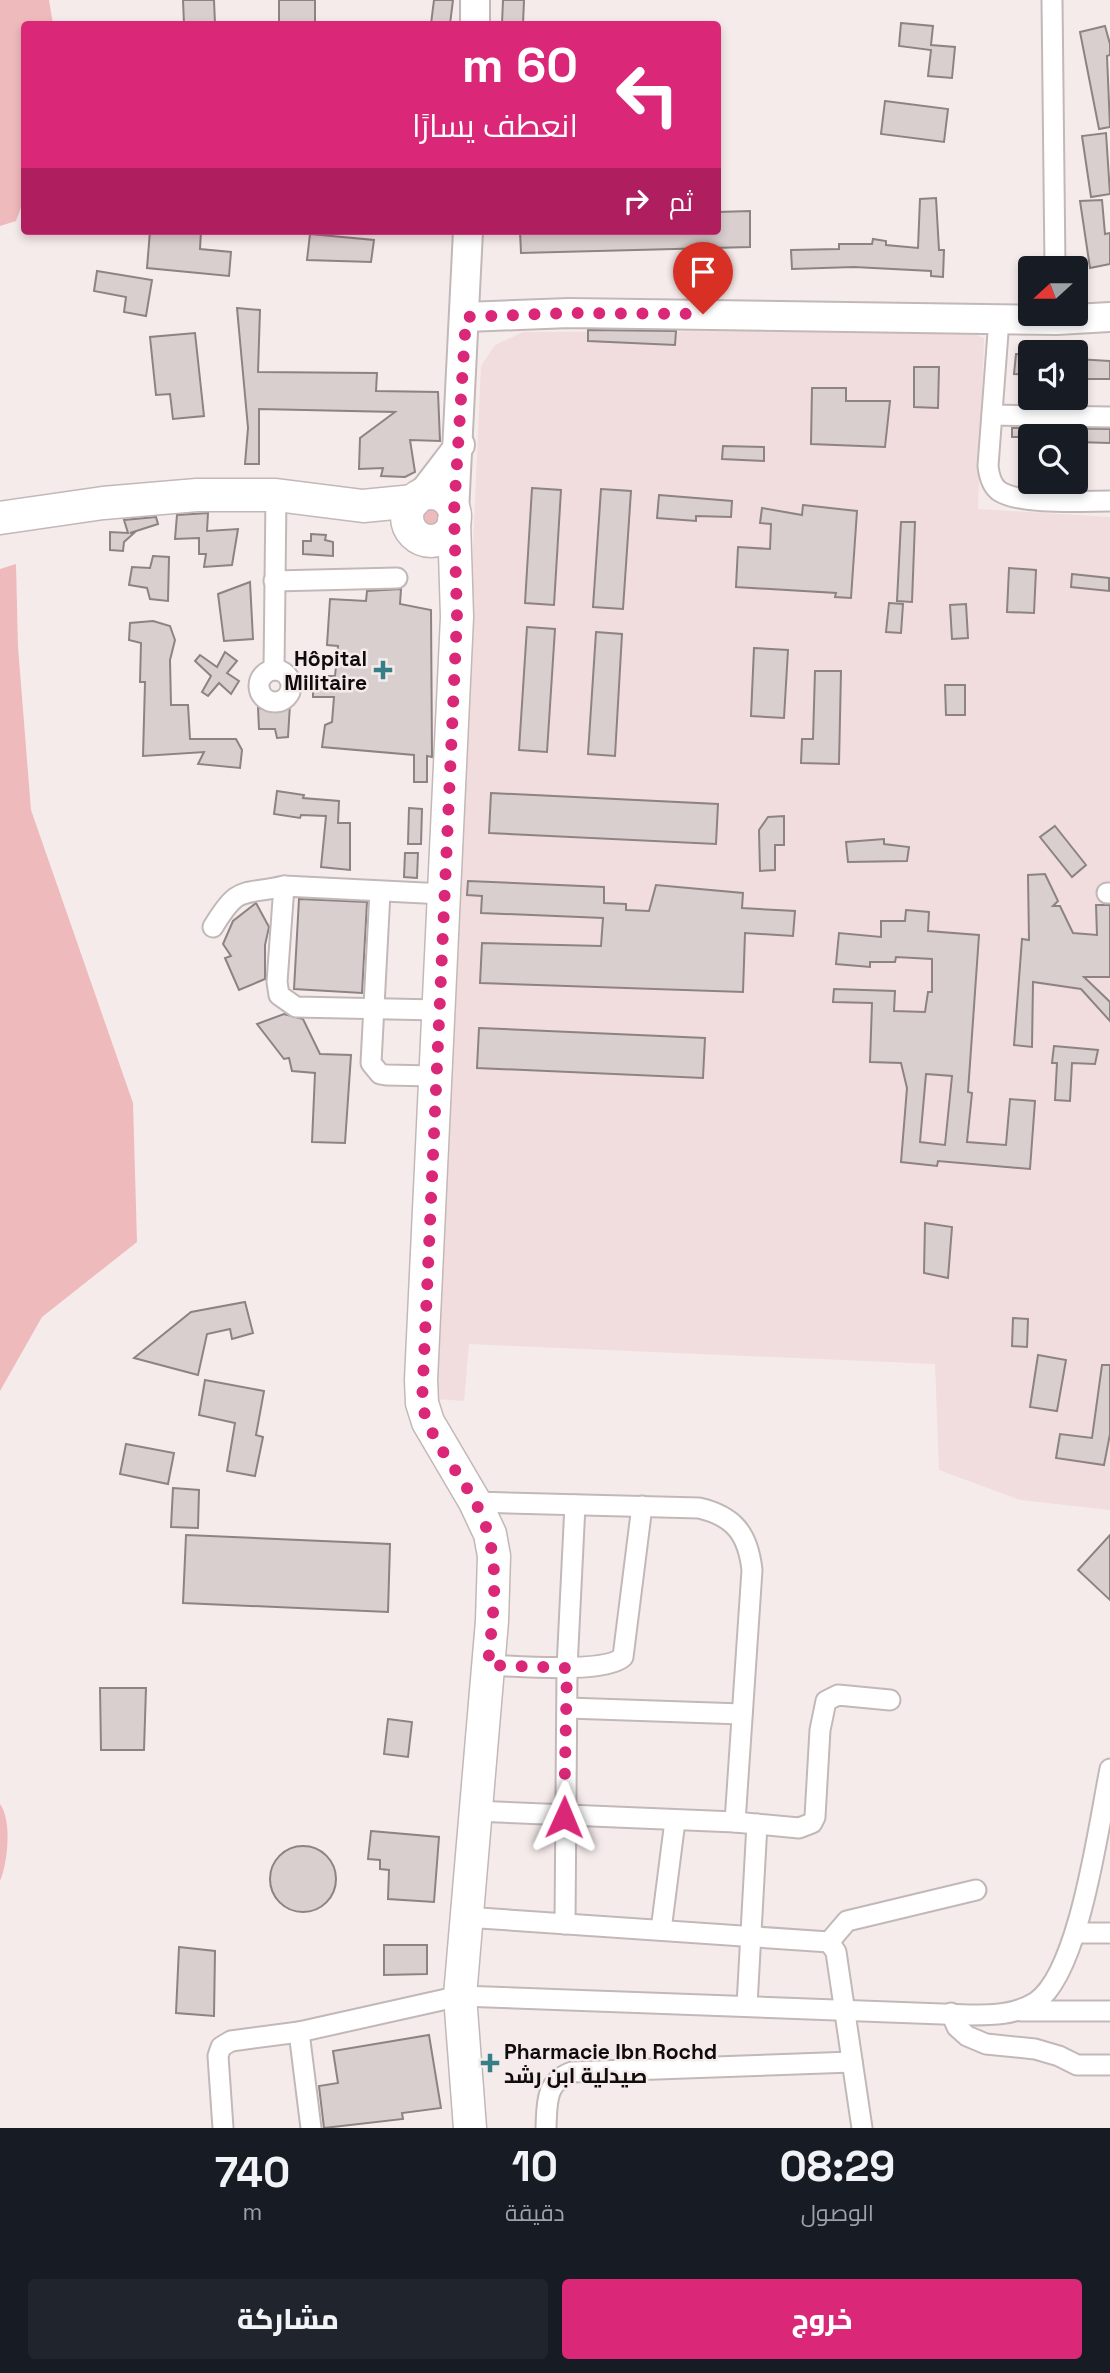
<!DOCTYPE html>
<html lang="ar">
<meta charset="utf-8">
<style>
:root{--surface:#171b24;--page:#20242c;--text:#f1f3f6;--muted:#9ea1a6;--accent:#db2777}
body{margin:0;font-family:"Space Grotesk",Cairo,sans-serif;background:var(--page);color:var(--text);direction:rtl;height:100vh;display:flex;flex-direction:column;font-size:26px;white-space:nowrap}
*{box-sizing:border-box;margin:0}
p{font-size:23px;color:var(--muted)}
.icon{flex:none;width:38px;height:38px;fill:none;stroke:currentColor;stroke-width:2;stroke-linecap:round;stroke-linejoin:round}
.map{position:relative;height:2128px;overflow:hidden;direction:ltr}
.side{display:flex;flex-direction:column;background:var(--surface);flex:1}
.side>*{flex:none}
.hud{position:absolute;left:21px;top:21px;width:700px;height:214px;border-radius:7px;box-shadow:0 4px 10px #0003;direction:rtl;background:#db2777;color:#fff;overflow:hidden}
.needle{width:46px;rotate:249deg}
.fabs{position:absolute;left:1018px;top:256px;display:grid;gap:14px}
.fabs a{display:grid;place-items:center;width:70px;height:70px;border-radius:7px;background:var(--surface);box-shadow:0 4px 10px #0003;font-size:35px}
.pin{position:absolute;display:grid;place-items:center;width:60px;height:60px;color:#fff;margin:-72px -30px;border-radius:50% 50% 50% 0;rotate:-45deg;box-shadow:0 0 7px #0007}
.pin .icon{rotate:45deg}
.me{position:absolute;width:77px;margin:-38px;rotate:1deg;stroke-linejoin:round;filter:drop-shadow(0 0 5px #0008)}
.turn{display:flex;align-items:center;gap:24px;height:147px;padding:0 28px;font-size:32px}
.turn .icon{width:91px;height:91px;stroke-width:2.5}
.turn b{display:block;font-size:49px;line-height:60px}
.then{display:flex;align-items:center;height:66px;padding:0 28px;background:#0003;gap:14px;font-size:26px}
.eta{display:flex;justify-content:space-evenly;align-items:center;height:119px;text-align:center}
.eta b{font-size:42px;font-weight:800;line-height:49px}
.button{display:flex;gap:14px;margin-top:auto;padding:14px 28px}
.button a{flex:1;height:80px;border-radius:7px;background:var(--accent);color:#fff;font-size:28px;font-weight:800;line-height:80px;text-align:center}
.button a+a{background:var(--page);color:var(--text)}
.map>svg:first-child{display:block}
</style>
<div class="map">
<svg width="1110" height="2128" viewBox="0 0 1110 2128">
<rect width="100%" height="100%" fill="#f6ebeb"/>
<!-- built -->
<path fill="#f1dddd" d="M964 330 984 338 978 509 1110 517V1510L1020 1500 939 1470 935 1364 469 1344 464 1401 435 1399 481 366 495 345 523 332Z"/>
<!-- green -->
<g fill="#efbabc">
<path d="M0 0H49L53 24H24V199L16 221 0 226Z"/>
<circle cx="429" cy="519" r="13"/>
<path d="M16 564 18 647 31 810 133 1103 137 1242 42 1317 0 1391V569Z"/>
<path d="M0 1804C12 1820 8 1862 0 1881Z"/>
</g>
<!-- building -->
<g fill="#dacfcf" stroke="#8d8383" stroke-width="2" fill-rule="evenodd">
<path d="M183 0H214L215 24H184Z"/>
<rect x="279" y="0" width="36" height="24"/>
<path d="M434 0H453L450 24H431Z"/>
<path d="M503 0H524L523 24H502Z"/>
<path d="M901 23 933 26 931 45 955 47 952 78 928 76 931 50 899 46Z"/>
<path d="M1105 26 1110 44V55L1107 56 1110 127 1099 129 1080 32Z"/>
<path d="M885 101 948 109 944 142 881 134Z"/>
<path d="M1106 133 1110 194 1091 197 1082 136Z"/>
<path d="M936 198 939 250H944L943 277 931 276V271L854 267 792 269 791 250 839 249V244H872L873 239 886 241V245L918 248 920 199Z"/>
<path d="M1102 200 1105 234 1110 233V264L1090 268 1080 201Z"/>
<path d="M750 211V247L521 253 520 231H718V212Z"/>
<path d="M150 231H201L200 249 231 252 229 276 147 268Z"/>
<path d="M310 234 374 240 371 262 307 260Z"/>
<path d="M97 271 152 280 146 316 124 312 126 297 94 291Z"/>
<path d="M237 308 260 310 258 372 377 373 376 391 438 392 440 441 410 440 415 472 405 477 381 476 383 468 359 469 360 438 395 412 259 409V464H245L248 428Z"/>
<path d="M588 330 676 331 675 345 588 341Z"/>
<path d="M195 333 204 416 173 419 170 394 156 395 150 337Z"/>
<path d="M1016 354 1031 355V375L1014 374Z"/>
<path d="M1076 359 1110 361V379H1076Z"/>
<path d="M914 367H939L938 408 914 407Z"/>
<path d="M812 388H846V401H890L885 447 811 444Z"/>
<path d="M1012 428 1110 429V443L1076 442V436L1012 437Z"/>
<path d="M723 446 764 447V461L722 459Z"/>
<path d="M532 488 561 490 554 605 525 603Z"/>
<path d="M601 489 631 491 623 609 593 607Z"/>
<path d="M659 495 732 501 731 517 696 516V521L657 518Z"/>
<path d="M803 505 857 511 851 598 835 597 836 593 736 587 738 547 770 549 771 524 760 523 762 508 802 515Z"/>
<path d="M208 513 207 531 238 529 232 565 204 567 206 554H199V538L175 539 177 515Z"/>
<path d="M156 517 158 524 130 533H134L124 542 123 551 110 550V532L128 533 124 520Z"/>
<path d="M901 522H915L912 602 897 601Z"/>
<path d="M311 534 326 535 325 540 333 542V556L303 554V541H311Z"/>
<path d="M153 556 169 557 168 601 150 599 147 588 129 585 132 567 150 568Z"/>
<path d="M1009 568 1036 570 1034 613 1007 612Z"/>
<path d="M1072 574 1109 578V591L1071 587Z"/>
<path d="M250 582 253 639 224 641 218 594Z"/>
<path d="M401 589 400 604 431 610 432 757 427 756V782H414V755L322 747 325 725 332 722 334 697H313V676H335L338 646 327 645 330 599 366 601 367 591Z"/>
<path d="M889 603 903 604 901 633 886 632Z"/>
<path d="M966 604 968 638 952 639 950 605Z"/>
<path d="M153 621 170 626 175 640 170 660 171 705H188L190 739H236L242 750 240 768 198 764 204 752 143 756 145 682H140L141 643 129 640 130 623Z"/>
<path d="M527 627 555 629 547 752 519 750Z"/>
<path d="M596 632 622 634 615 756 588 754Z"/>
<path d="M754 648 788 650 784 718 751 716Z"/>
<path d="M225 652 237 661 227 673 239 681 231 694 219 683 208 696 202 692 211 676 195 661 200 655 217 667Z"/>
<path d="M815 671H841L839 764 801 763 802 739H813Z"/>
<path d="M945 685H965V715H946Z"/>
<path d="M290 704 288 737 277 738 275 729H259L258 708 273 710 277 705Z"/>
<path d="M277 791 304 795 303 798 339 801 338 823H350V870L321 867 326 816 301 815 300 818 274 814Z"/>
<path d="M491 793 718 804 716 844 489 833Z"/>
<path d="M409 808 422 809 421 844H408Z"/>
<path d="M784 816V845H775V870L760 871 759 830 768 817Z"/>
<path d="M1055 826 1086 865 1072 877 1040 837Z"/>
<path d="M884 839V844L909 847 907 861 848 862 846 842Z"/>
<path d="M405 853H418L417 878 404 877Z"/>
<path d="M1045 874 1058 901 1053 906H1060L1073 933 1097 935 1096 905H1110V977H1084L1110 1002V1021L1081 989 1033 982 1032 1047 1014 1045 1022 939 1029 940 1028 875Z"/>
<path d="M468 881 604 887V903L626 904V910L649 911 656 885 743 893 742 908 795 911 793 936 745 933 743 992 480 983 482 943 601 946 603 918 481 913 482 896 467 895Z"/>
<path d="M299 899 367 902 362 993 294 989Z"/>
<path d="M256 903 269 927 265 945V979L239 990 225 958 231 956 223 944 233 921Z"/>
<path d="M906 910 929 912 928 931 979 935 968 1092 972 1093 967 1142 1006 1145 1010 1099 1035 1101 1030 1169 938 1161 937 1166 901 1162 907 1088 901 1063 870 1062 872 1003 833 1002 834 989 895 991 894 1011 925 1012 928 992H932V959L896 957 895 962H870V967L836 964 839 933 881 937V921H905ZM926 1074 952 1076 945 1145 920 1142Z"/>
<path d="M284 1014 303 1019 320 1054 351 1055 345 1143 312 1142 315 1073 292 1071 289 1058 284 1059 257 1024Z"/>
<path d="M479 1028 705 1038 703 1078 477 1068Z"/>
<path d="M1054 1046 1098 1050 1095 1064 1072 1063 1070 1101 1055 1100 1057 1063H1052Z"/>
<path d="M925 1223 952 1227 948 1278 924 1273Z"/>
<path d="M245 1302 253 1333 232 1339 230 1329 207 1334 198 1375 134 1358 191 1312Z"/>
<path d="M1013 1318 1028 1319 1027 1347 1012 1346Z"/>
<path d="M1038 1355 1066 1360 1057 1411 1030 1407Z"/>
<path d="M1102 1365H1110V1434L1104 1465 1056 1458 1060 1434 1092 1438Z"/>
<path d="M205 1380 264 1391 256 1435 263 1437 255 1476 227 1471 235 1423 199 1415Z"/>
<path d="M126 1444 174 1453 168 1484 120 1474Z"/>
<path d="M173 1488 199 1490 198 1528 171 1527Z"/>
<path d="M186 1535 390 1544 388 1612 183 1603Z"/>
<path d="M1110 1535V1600L1078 1570Z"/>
<path d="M100 1688H146L144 1750H101Z"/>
<path d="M388 1719 412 1722 408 1757 384 1754Z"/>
<path d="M371 1831 439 1837 434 1902 388 1899 389 1870 380 1869V1860L368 1859Z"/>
<circle cx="303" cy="1879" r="33"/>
<path d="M384 1945H427V1974L384 1975Z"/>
<path d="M179 1947 215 1951 214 2016 176 2013Z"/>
<path d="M429 2035 441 2108 402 2113 403 2119 324 2128 319 2086 338 2083 333 2051Z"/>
</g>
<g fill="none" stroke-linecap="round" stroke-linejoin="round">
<defs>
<g id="street">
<path d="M1052 0 1055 268"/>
<path d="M999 319 988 466C989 475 991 485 999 491 1020 505 1084 501 1110 501"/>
<path d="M992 415 1110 417"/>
<path d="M274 581 397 578"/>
<path d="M274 670 276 495"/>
<circle cx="275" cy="686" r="16"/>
<path d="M380 892 371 1063 380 1074 386 1075 435 1076"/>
<path d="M1107 893H1110"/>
<path d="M213 927C239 884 241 896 284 886"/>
<path d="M438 1010 296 1007 279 995 277 982 284 886 444 894"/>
<path d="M475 1502 699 1508C734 1516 748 1534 752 1570L735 1822"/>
<path d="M488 1665C515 1666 605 1674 623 1657L642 1506"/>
<path d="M568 1708 742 1714"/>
<path d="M474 1811 735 1822 799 1828 812 1823 815 1817 820 1730 826 1701 838 1695 890 1700"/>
<path d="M465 1917 829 1942 836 1952 862 2128"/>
<path d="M565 1924 567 1668 575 1505"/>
<path d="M661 1930 675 1821"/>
<path d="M1077 1933H1110"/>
<path d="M829 1942 847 1921 976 1890"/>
<path d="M747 2005 757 1824"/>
<path d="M1021 2011H1110"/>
<path d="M951 2013 957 2027 967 2036 986 2044 1035 2049 1059 2056 1077 2065H1110"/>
<path d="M299 2032 311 2128"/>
<path d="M223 2128 218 2056 221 2047 231 2041 299 2032 460 1996 969 2015C993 2015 1015 2015 1036 2002 1080 1972 1099 1822 1110 1769"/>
<path d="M546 2128C547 2103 545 2082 572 2072L852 2062"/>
</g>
<g id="secondary">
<path d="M475 24V0"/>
<path d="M466 317 569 313 1057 320 1110 317"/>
<path d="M421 496 460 445"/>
<path d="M454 512 468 231"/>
</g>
<g id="primary">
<circle cx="431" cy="517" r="24"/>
<path d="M0 518 103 503 197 495H276L363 506 414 501"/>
<path d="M454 521 457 617 421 1380 422 1403 428 1422 475 1502 490 1534 494 1556 492 1621 460 1996 470 2128"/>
</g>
</defs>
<!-- street casing -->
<use href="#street" stroke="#c3b8b8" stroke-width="23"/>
<!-- secondary casing -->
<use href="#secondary" stroke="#c3b8b8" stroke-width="32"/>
<!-- primary casing -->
<use href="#primary" stroke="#c3b8b8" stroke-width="35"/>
<!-- street -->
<use href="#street" stroke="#fff" stroke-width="19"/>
<!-- secondary -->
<use href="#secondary" stroke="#fff" stroke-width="28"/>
<!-- primary -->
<use href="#primary" stroke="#fff" stroke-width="32"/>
</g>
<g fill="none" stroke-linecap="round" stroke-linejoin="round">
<!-- route -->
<path stroke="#db2777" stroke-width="12" stroke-dasharray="0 21.6" d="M564 1817 567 1668 488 1665C493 1609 504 1554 475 1502 458 1470 429 1440 422 1403L457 617 454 512 466 317 569 313 703 314"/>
</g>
<!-- markers -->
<g fill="#377f87" stroke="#f6ebeb" stroke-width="2.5">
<path d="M379.5 659.5h7v7h7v7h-7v7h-7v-7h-7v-7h7z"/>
<path d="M486.5 2052.5h7v7h7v7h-7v7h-7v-7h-7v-7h7z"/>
</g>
<g text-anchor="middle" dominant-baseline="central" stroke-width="5" stroke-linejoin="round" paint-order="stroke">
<!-- poi labels -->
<g font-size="21" font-weight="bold" fill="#100c0c" stroke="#f6ebeb" text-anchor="end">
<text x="367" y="658">Hôpital<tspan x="367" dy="24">Militaire</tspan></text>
<text x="504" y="2051" text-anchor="start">Pharmacie Ibn Rochd<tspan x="504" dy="24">صيدلية ابن رشد</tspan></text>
</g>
</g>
</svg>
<div class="fabs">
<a><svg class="needle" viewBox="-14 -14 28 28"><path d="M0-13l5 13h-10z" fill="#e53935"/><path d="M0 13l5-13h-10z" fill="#9ea1a6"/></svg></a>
<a><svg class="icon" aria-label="sound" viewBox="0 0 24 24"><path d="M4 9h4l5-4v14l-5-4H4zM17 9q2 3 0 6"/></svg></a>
<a><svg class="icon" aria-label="search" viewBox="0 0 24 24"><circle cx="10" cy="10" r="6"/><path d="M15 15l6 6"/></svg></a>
</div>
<div class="pin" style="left:703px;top:314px;background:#d93025"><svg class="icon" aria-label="arrive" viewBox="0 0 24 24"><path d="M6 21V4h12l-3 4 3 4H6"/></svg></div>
<svg class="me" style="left:564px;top:1817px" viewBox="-20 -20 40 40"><path d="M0-17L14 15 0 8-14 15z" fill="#db2777" stroke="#fff" stroke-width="4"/></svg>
<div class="hud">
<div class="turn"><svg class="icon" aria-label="left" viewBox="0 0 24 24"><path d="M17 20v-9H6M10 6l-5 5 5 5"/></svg><div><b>60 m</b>انعطف يسارًا</div></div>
<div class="then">ثم<svg class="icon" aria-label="right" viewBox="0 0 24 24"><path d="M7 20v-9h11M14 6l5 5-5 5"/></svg></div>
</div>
</div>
<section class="side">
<div class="eta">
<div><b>08:29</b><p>الوصول</p></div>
<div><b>10</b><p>دقيقة</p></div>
<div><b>740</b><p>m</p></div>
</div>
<div class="button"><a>خروج</a><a>مشاركة</a></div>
</section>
